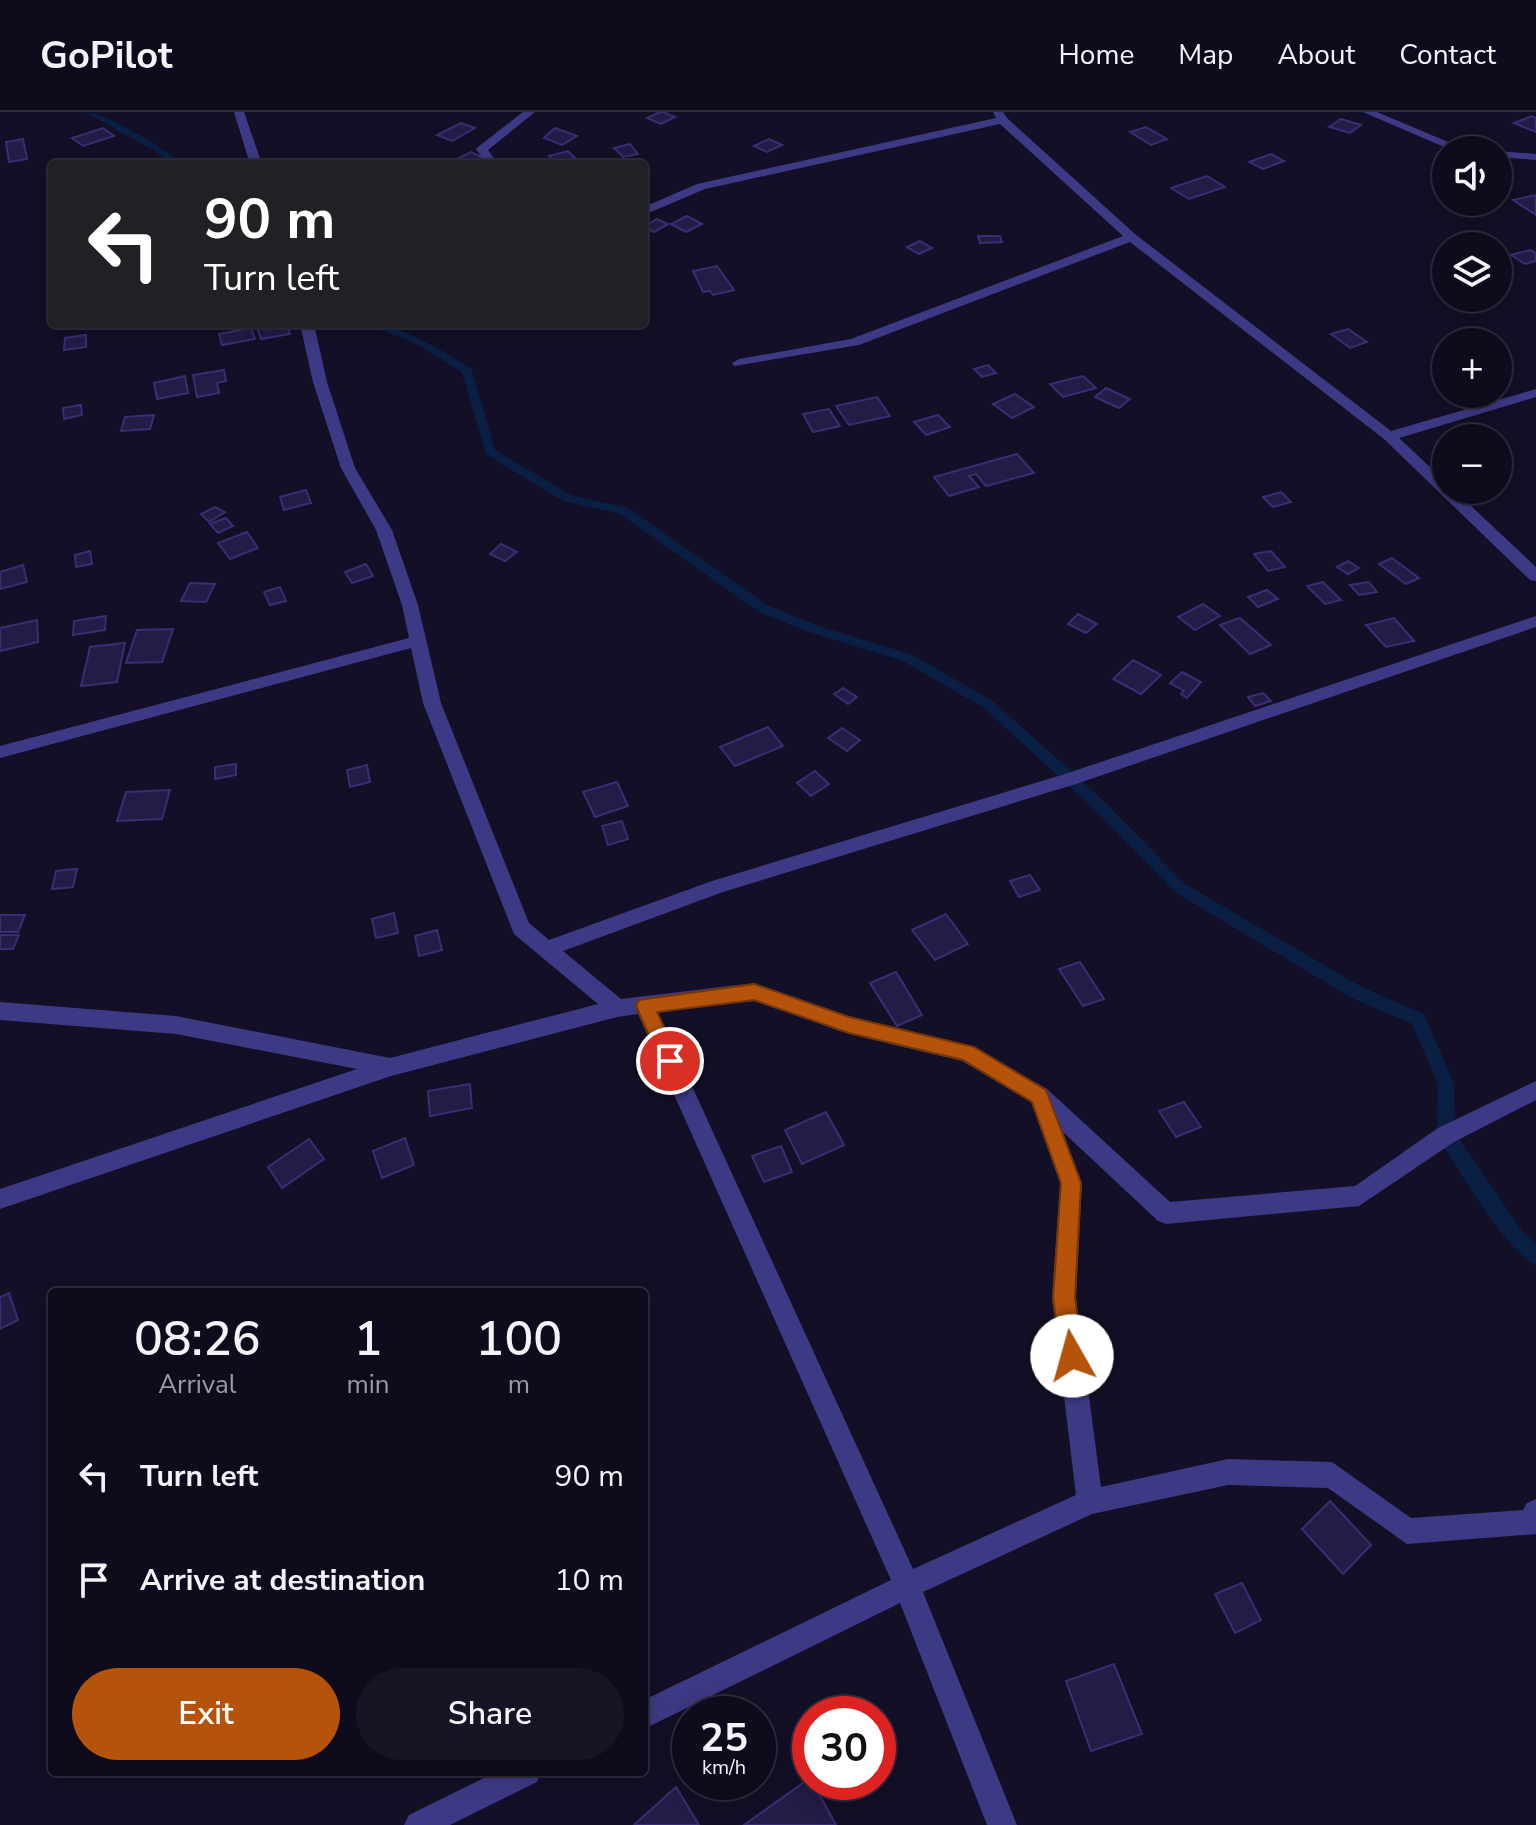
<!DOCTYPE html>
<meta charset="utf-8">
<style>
:root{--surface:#0e0b1c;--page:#171425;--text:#f1f3f6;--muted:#9b9ba3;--line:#2e2b3b;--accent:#b45309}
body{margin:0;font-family:"Nunito Sans",sans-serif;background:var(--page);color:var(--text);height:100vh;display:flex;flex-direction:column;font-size:30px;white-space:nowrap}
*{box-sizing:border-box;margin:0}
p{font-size:26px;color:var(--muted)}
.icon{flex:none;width:44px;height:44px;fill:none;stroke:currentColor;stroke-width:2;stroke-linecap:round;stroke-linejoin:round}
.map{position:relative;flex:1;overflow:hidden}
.details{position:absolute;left:48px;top:1176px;width:600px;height:488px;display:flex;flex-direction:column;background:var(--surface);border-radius:8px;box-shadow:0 4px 20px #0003,0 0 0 2px var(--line)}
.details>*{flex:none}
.guide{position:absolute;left:48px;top:48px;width:600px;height:168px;border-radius:8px;box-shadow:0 4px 20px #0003,0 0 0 2px var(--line);background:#202124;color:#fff;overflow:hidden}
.fabs{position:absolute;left:1432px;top:24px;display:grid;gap:16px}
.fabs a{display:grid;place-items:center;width:80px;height:80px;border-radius:50%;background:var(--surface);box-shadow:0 4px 20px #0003,0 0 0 2px var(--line);font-size:40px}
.speed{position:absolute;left:672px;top:1584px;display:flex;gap:16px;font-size:40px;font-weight:700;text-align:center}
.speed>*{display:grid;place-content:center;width:104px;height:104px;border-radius:50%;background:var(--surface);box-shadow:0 4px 20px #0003,0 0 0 2px var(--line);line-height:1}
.speed small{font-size:20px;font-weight:400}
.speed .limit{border:12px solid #d22;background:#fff;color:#111}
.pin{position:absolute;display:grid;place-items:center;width:68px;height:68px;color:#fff;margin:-34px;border:4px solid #fff;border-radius:50%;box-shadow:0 2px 8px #0007}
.me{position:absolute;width:88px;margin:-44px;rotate:353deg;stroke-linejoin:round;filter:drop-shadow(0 0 6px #0008)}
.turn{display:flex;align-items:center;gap:28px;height:168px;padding:0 24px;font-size:36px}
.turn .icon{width:104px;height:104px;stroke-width:2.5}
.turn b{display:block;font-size:56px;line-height:68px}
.eta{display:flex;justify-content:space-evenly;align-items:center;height:136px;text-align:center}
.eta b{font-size:48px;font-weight:600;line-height:56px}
.button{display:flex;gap:16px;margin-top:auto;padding:16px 24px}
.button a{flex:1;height:92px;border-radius:48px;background:var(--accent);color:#fff;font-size:32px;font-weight:600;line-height:92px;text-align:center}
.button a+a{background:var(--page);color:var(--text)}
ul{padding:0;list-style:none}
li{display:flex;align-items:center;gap:24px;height:104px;padding:0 24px}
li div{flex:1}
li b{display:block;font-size:30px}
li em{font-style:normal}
header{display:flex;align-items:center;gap:48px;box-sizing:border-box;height:112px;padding:0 40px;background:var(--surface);border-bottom:2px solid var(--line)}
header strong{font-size:38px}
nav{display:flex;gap:44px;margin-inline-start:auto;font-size:28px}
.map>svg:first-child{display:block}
</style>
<header>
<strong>GoPilot</strong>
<nav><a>Home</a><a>Map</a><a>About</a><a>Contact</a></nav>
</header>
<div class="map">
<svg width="1536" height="1713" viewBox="0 0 1536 1713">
<rect width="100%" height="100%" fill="#130f26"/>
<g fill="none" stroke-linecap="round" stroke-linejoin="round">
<!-- stream -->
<g fill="#0a1f44" fill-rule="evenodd">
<path d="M85 0C104 0 167 37 182 52H172L153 38Z"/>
<path d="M365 212C404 212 438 237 471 256L495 338 571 383 628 396 769 494 819 514 913 543 994 590 1104 689 1185 772 1362 875 1424 902 1454 972 1455 1021 1522 1119 1536 1132V1153C1507 1141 1459 1057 1440 1029L1437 1023 1438 972 1412 912 1350 885 1175 780 1094 697 984 596 903 549 809 520 759 500 620 402 563 389 486 342 462 260 414 231Z"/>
</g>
</g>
<!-- building -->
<g fill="#241b47" stroke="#3b2d73" stroke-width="2">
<path d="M660 0H663L675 5 661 12 647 6Z"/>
<path d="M1532 4 1536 6V20L1514 11Z"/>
<path d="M1341 7 1361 13 1350 21 1329 15Z"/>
<path d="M461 11 475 16 452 29 437 23Z"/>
<path d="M1146 15 1167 27 1151 33 1130 20Z"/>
<path d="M103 16 114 24 83 34 72 26Z"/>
<path d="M555 16 577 24 562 33 544 26Z"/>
<path d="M23 27 27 47 9 50 6 30Z"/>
<path d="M769 27 782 33 767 40 754 34Z"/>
<path d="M630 32 638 42 623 45 614 36Z"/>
<path d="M568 39 575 46 556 51 549 44Z"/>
<path d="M471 40 483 46 469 52 455 48Z"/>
<path d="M1271 42 1284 49 1263 57 1249 50Z"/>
<path d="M1207 64 1225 75 1189 87 1171 76Z"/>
<path d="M1536 83V103L1513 88Z"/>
<path d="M687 104 702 112 686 120 671 112Z"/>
<path d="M657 107 668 112 654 120 644 115Z"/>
<path d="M978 124H1000L1002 130 980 131Z"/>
<path d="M920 129 932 136 919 142 907 135Z"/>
<path d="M1530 138 1536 141V149L1525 152 1511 143Z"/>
<path d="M717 154 734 178 713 183 710 179 703 180 693 159Z"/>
<path d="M287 212 290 222 261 227 256 213Z"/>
<path d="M251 216 255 227 222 233 219 222Z"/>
<path d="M1348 217 1367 230 1350 236 1331 222Z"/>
<path d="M86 223V235L64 238 65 226Z"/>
<path d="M988 253 996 261 982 265 974 257Z"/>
<path d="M224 258 226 269 217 271 219 281 197 285 193 263Z"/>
<path d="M185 264 188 281 157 287 154 271Z"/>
<path d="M1083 264 1096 276 1063 285 1050 272Z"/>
<path d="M1106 276 1130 287 1119 296 1095 285Z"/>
<path d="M1015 282 1034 295 1012 306 993 292Z"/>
<path d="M877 285 890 304 849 313 836 294Z"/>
<path d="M81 293 82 303 64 307 63 296Z"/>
<path d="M829 297 840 314 813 320 803 302Z"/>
<path d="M154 303 150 317 121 319 125 305Z"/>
<path d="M938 303 950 315 926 323 914 310Z"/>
<path d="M1017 342 1034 361 986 374 976 362 969 364 979 375 949 384 934 365Z"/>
<path d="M306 378 311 391 284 398 280 385Z"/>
<path d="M1281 380 1291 390 1273 395 1263 385Z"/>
<path d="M215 395 225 400 209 410 201 402Z"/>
<path d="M226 406 233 414 218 421 210 412Z"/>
<path d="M247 420 258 436 230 447 218 431Z"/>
<path d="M501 432 517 440 505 449 490 442Z"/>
<path d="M90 439 92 452 76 455 75 443Z"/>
<path d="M1271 439 1285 455 1268 459 1254 442Z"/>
<path d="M1392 446 1419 466 1406 472 1379 452Z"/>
<path d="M1348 449 1359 456 1348 462 1337 455Z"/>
<path d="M366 452 373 464 352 471 345 460Z"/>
<path d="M23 453 27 470 0 477V460Z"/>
<path d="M1323 470 1341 488 1325 492 1307 474Z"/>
<path d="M1369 470 1377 480 1359 483 1350 473Z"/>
<path d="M190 471 215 472 206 490 181 489Z"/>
<path d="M280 475 286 489 270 493 264 480Z"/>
<path d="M1267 478 1278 487 1258 495 1248 485Z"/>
<path d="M1203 492 1220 504 1195 518 1178 505Z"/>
<path d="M1078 502 1097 512 1086 521 1068 512Z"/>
<path d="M106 504 105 518 73 523 74 509Z"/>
<path d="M1240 506 1271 533 1250 542 1220 513Z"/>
<path d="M1394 506 1414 529 1386 535 1366 513Z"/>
<path d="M37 508 38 530 0 539V516Z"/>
<path d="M173 517 162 550 126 551 137 518Z"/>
<path d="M125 531 117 570 81 574 90 535Z"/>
<path d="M1133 548 1161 563 1141 582 1113 567Z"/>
<path d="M1182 560 1201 570 1187 586 1181 582 1184 579 1170 571Z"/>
<path d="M843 576 857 585 848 592 834 582Z"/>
<path d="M1263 581 1271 589 1255 594 1248 585Z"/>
<path d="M768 615 783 634 735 654 720 635Z"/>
<path d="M842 616 860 628 847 639 828 626Z"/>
<path d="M236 652V663L215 667V655Z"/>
<path d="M367 653 370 670 350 675 347 658Z"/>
<path d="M815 659 829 672 811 684 797 671Z"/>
<path d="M617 670 628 694 595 705 583 680Z"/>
<path d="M170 678 162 707 117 709 126 680Z"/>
<path d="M622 709 628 727 608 733 602 714Z"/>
<path d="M77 757 73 775 52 777 56 759Z"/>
<path d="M1030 763 1040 778 1019 785 1010 769Z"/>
<path d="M394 801 398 821 376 826 372 807Z"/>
<path d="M946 802 968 832 935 848 912 818Z"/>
<path d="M0 803H25L18 820H0Z"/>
<path d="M437 818 442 838 419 844 415 824Z"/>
<path d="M0 823H19L13 837H0Z"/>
<path d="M1080 850 1104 887 1083 894 1059 857Z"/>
<path d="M896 860 922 903 897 914 870 871Z"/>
<path d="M470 972 472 996 430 1004 428 979Z"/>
<path d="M1184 990 1201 1015 1176 1025 1159 999Z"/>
<path d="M826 1000 844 1033 802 1052 785 1018Z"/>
<path d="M405 1026 414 1053 382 1066 373 1039Z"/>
<path d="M309 1027 324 1047 282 1076 268 1055Z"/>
<path d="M781 1034 792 1060 764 1070 752 1044Z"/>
<path d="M9 1181 18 1208 0 1217V1185Z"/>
<path d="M1330 1389 1371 1433 1343 1462 1302 1417Z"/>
<path d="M1242 1471 1261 1508 1235 1521 1215 1482Z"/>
<path d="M1114 1552 1142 1622 1091 1639 1066 1569Z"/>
<path d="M810 1666 836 1713H744Z"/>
<path d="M676 1675 699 1713H634Z"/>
</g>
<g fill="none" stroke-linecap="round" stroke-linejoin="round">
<!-- minor -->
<g fill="#3d3a85" fill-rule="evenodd">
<path d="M234 0H244L262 52H250Z"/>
<path d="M523 0H535L488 38 498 52H486L476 37 478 35Z"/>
<path d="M993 0H1003L1007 6 1135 122 1391 319 1536 277V285L1399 326 1446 370V378H1454L1536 455V469L1530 468 1384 327 1130 130 859 233 734 254 732 251 739 247 851 227 1123 124 1000 12 705 77 644 103V95L697 72 996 6Z"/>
<path d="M1363 0H1377L1467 38H1451Z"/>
<path d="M1498 39 1536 42V48L1498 45Z"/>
<path d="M300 212H314L327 270 355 356 392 418 418 493 441 591 529 811 549 828 712 769 1065 662 1536 504V515L1076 672 723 780 563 839 621 887 754 871 849 904 974 935 1047 977 1170 1090 1355 1074 1438 1016 1536 969V988L1454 1030 1359 1094 1166 1112 1158 1109 1063 1020 1082 1071 1076 1186 1101 1375 1228 1347 1332 1350 1411 1406 1523 1398 1527 1391 1536 1387V1422L1407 1432 1328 1376 1228 1373 1092 1402 923 1480 1017 1713H987L900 1491 644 1617V1588L891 1468 638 902 617 905 391 964 0 1097V1077L357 957 176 922 0 908V890L176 904 390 946 598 892 514 822 423 591 411 536 0 646V634L409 526 402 493 376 418 341 356 313 270ZM754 889 849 922 962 949 1031 990 1060 1071 1052 1186 1076 1383 913 1457 658 900Z"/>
<path d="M496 1660H541L537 1670 450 1713H404L409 1703Z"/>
</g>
</g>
<!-- route -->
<path fill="#b45309" stroke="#753606" stroke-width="2" d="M754 872 849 905 974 935 1046 978 1081 1071 1075 1186 1083 1244 1079 1252 1072 1255 1064 1252 1061 1244 1053 1186 1061 1071 1032 990 963 948 849 921 754 888 657 900 679 949 677 955 670 958 663 955 636 894 639 888Z"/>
</svg>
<div class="fabs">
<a><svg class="icon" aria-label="sound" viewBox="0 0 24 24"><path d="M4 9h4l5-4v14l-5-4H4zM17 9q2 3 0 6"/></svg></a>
<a><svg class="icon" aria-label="layers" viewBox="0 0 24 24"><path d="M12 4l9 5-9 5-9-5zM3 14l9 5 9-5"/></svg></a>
<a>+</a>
<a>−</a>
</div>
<div class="speed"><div>25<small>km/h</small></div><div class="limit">30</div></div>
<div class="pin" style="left:670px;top:949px;background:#d93025"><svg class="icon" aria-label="arrive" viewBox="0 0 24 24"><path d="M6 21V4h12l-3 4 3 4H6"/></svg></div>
<svg class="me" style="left:1072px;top:1244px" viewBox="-20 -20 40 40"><circle r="19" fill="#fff"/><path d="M0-13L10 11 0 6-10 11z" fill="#b45309"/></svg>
<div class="guide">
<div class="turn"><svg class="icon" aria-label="left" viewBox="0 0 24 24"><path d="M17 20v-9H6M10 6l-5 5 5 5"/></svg><div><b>90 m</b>Turn left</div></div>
</div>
<section class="details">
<div class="eta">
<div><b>08:26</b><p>Arrival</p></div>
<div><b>1</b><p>min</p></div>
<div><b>100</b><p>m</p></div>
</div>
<ul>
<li><svg class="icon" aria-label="left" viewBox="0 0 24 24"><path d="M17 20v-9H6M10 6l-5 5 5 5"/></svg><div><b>Turn left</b></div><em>90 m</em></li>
<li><svg class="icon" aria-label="arrive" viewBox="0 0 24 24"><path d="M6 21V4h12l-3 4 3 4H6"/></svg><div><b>Arrive at destination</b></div><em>10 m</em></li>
</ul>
<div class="button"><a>Exit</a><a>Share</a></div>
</section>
</div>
